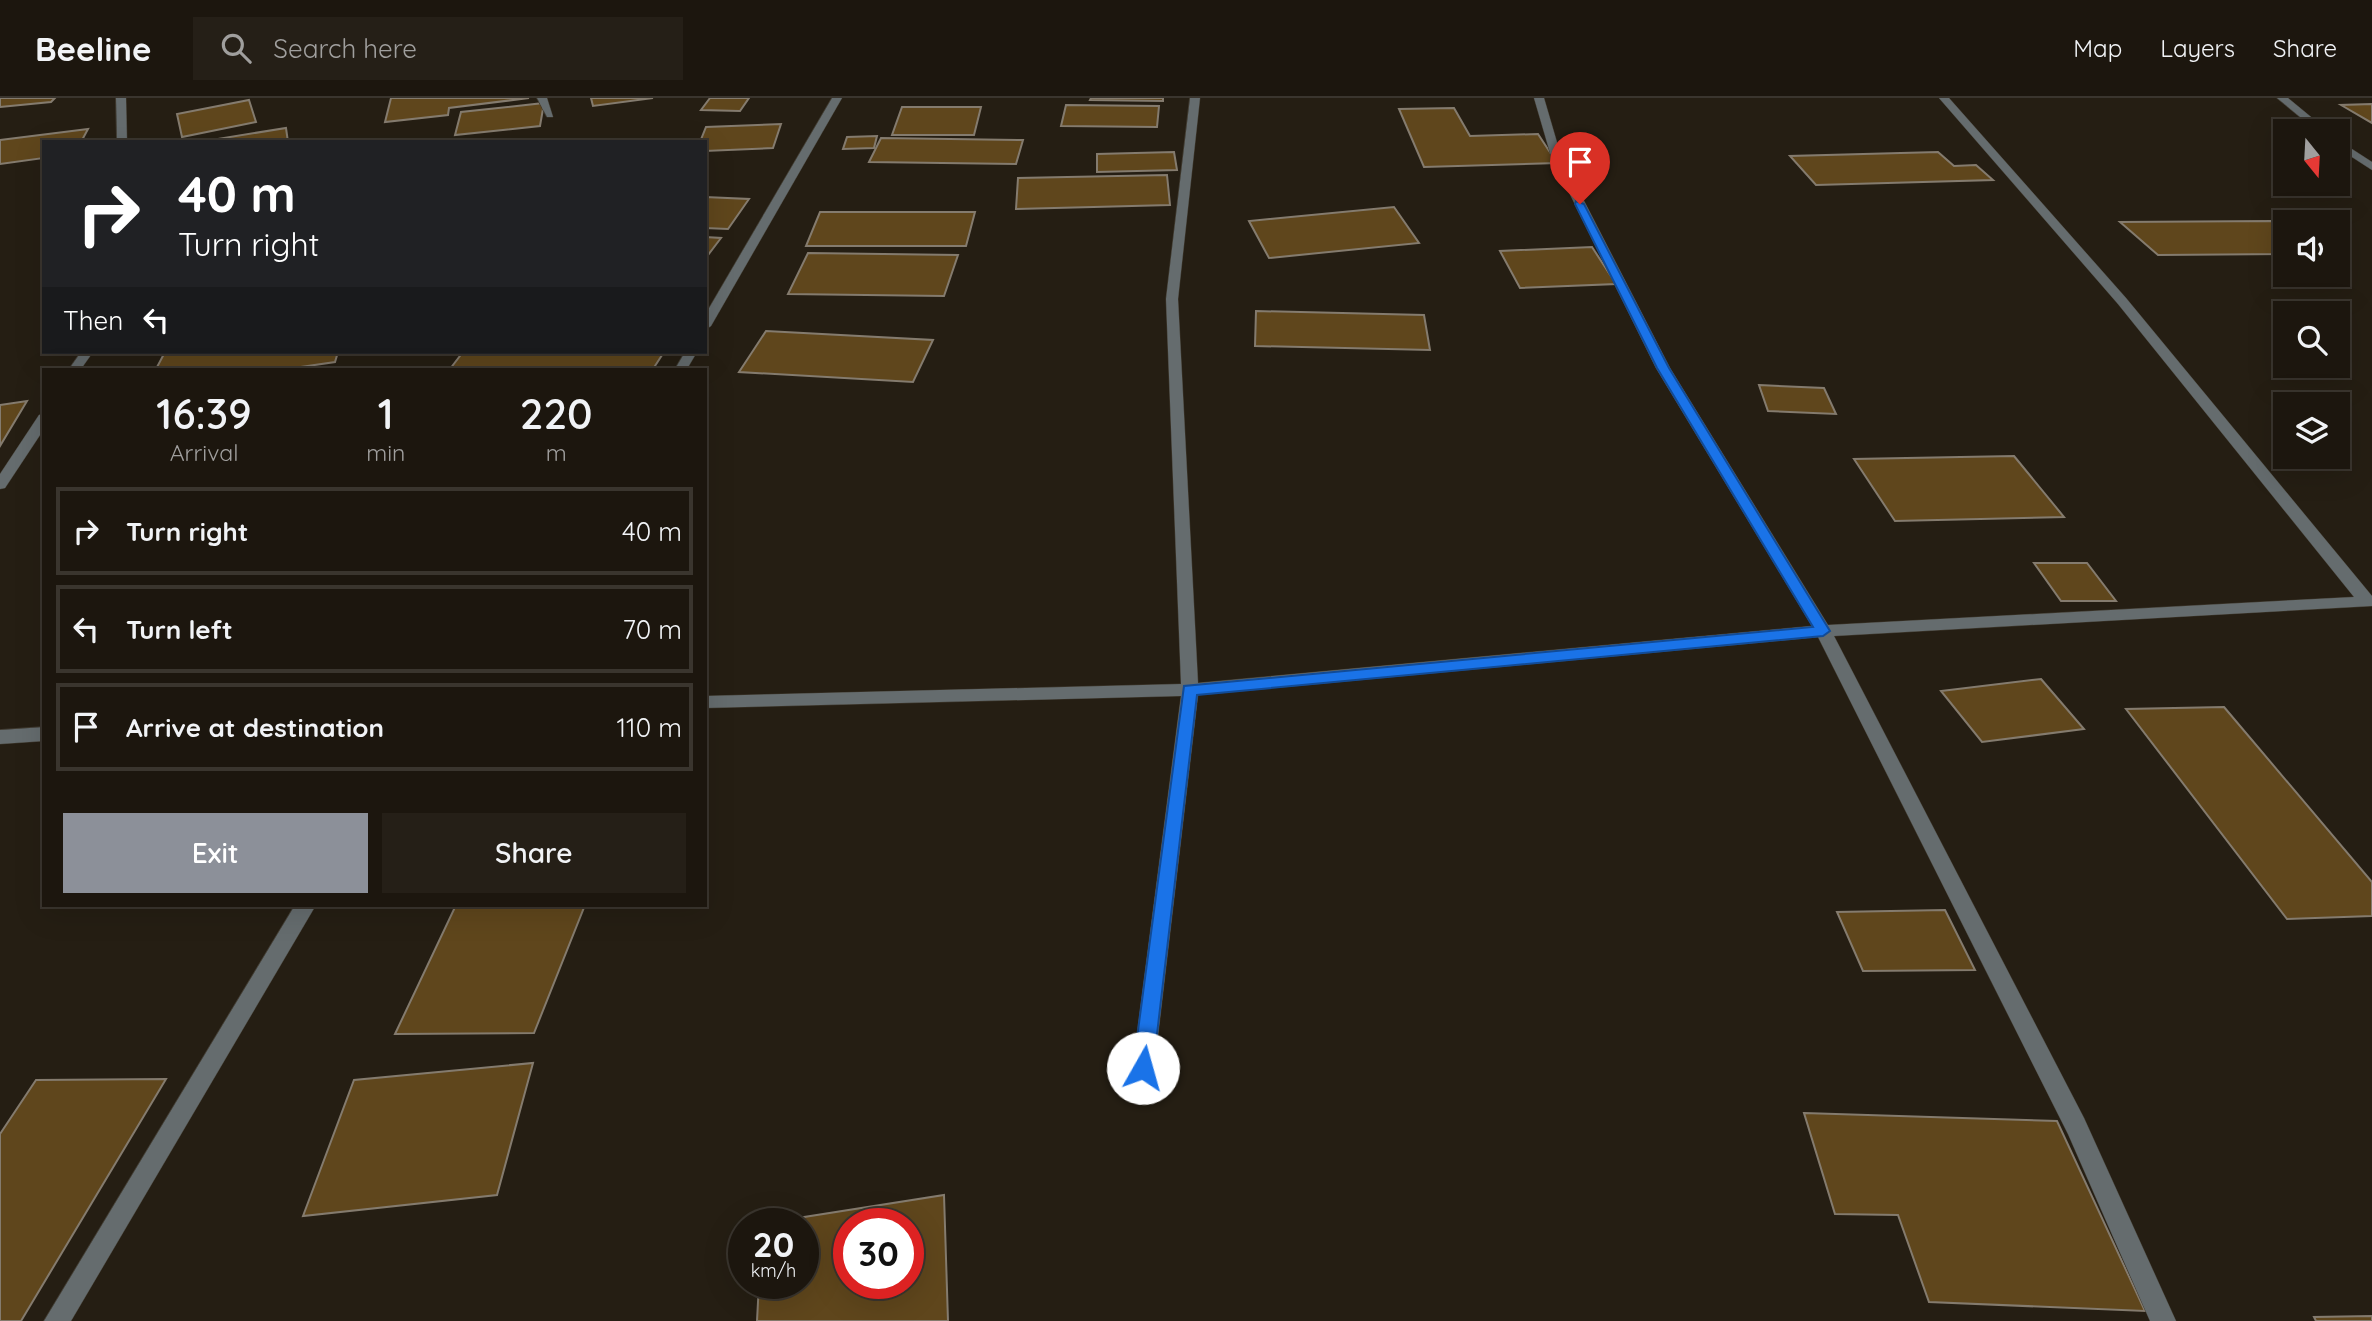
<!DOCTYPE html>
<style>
:root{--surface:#1c160e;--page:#251f17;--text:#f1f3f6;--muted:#a09f9e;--line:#3a352e;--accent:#8c9099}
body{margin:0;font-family:Quicksand,sans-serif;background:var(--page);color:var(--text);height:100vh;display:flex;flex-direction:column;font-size:26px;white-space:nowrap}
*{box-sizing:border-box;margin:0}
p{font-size:23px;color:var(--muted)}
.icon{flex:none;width:38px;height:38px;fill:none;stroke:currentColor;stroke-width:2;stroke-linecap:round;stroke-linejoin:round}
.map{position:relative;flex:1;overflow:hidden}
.sheet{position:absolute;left:42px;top:270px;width:665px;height:539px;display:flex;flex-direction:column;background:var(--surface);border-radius:0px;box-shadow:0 7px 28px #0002,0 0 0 2px var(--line)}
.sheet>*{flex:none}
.banner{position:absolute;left:42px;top:42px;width:665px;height:214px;border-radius:0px;box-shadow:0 7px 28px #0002,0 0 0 2px var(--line);background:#202124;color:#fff;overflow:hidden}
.needle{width:46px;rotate:162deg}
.tools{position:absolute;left:2273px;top:21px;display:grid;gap:14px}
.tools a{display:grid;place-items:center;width:77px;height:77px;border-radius:0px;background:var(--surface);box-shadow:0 7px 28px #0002,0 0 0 2px var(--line);font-size:35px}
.speed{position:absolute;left:728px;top:1110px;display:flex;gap:14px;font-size:35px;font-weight:700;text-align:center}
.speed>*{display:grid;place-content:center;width:91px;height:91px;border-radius:50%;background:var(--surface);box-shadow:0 7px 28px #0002,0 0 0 2px var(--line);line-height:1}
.speed small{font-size:18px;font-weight:400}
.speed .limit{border:10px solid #d22;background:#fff;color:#111}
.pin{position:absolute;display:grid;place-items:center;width:60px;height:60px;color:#fff;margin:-72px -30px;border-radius:50% 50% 50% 0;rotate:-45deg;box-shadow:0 0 7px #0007}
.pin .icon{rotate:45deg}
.me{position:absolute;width:77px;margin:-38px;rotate:7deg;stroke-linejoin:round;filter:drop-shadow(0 0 5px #0008)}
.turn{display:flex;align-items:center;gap:24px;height:147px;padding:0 21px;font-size:32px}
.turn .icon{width:91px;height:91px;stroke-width:2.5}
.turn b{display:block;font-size:49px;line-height:60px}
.then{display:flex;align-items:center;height:66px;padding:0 21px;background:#0003;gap:14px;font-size:26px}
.eta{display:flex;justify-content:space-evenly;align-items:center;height:119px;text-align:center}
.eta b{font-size:42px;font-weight:600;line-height:49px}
.primary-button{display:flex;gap:14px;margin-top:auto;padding:14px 21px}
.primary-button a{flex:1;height:80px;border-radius:0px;background:var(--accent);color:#fff;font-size:28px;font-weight:600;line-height:80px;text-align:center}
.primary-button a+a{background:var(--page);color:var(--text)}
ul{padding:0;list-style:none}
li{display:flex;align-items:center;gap:21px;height:88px;margin:0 14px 10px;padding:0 7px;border:4px solid var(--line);border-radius:0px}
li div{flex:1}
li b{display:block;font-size:26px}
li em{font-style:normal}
header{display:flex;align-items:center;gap:42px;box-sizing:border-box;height:98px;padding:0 35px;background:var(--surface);border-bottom:2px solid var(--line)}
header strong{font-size:33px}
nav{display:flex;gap:38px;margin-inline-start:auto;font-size:24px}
.search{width:490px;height:63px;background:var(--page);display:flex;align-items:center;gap:18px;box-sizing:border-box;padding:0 24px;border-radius:0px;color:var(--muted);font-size:26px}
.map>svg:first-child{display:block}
</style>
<header>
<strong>Beeline</strong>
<div class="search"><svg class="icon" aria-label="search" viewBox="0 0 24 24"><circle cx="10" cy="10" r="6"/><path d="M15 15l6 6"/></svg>Search here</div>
<nav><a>Map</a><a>Layers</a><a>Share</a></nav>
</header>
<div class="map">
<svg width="2372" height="1223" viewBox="0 0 2372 1223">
<rect width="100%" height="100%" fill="#251e13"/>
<!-- building -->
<g fill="#5f461c" stroke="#847b6e" stroke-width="2" fill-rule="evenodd">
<path d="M0 0H55L51 4 0 9Z"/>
<path d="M391 0H529L449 10 448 17 385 24Z"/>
<path d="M591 0H653L593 8Z"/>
<path d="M710 0H749L740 13 701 12Z"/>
<path d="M1091 0H1163V3L1090 2Z"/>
<path d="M249 2 256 24 182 39 177 16Z"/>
<path d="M544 5 540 28 455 37 461 14Z"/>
<path d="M2372 6V25L2341 7Z"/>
<path d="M1066 7 1159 8 1157 29 1061 28Z"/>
<path d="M902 9H981L974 37H892Z"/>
<path d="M1454 10 1470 38 1538 36 1557 65 1424 69 1399 11Z"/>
<path d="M781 26 773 50 705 53V44H700L706 29Z"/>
<path d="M286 30 288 44H205V43Z"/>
<path d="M88 31 81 44H44V60L0 66V42Z"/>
<path d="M877 38 874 50 843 51 847 39Z"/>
<path d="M881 40 1023 42 1016 66 869 64Z"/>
<path d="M573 41 630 42 571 44Z"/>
<path d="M1174 54 1177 72 1097 74V56Z"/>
<path d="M1938 54 1954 68 1976 67 1993 82 1816 87 1790 58Z"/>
<path d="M1167 77 1170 107 1016 111 1018 80Z"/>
<path d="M705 99 749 101 728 131 705 130Z"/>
<path d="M1394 109 1419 145 1269 160 1249 123Z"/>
<path d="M820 114H975L966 148H806Z"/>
<path d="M2272 123 2286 132V156L2158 157 2120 124Z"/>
<path d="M705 139 721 140 705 161Z"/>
<path d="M1592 149 1616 186 1520 190 1500 153Z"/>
<path d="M808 155 958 157 944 198 788 196Z"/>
<path d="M1256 213 1424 217 1430 252 1255 248Z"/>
<path d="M766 233 933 242 913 284 739 274Z"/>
<path d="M165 254H338L335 264 287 271H156Z"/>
<path d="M463 254H664L653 271H450Z"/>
<path d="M1759 287 1824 290 1836 316 1768 313Z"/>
<path d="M27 303 0 348V307Z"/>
<path d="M2014 358 2064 419 1895 423 1854 361Z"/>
<path d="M2034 465H2087L2116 503H2061Z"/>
<path d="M2041 581 2084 631 1982 644 1941 593Z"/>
<path d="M2224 609 2372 784V818L2287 821 2126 611Z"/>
<path d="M456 807H585L534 935 395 936Z"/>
<path d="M1945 812 1975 872 1863 873 1837 814Z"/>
<path d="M533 965 497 1097 303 1118 354 982Z"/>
<path d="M166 981 21 1223H0V1036L36 982Z"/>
<path d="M1804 1015 2057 1023 2145 1213 1929 1204 1898 1117 1835 1116Z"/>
<path d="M944 1097 948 1223H757L759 1185H803V1125H766ZM849 1125H908V1185H849Z"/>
<path d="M2372 1218V1223H2316L2314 1219Z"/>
</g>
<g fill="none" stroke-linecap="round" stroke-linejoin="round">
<defs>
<g id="minor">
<path d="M116 0H126L127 44H117Z"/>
<path d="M537 0H547L553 19H547Z"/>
<path d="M832 0H842L711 228 705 232V217Z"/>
<path d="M1190 0H1200L1178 201 1198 585 1812 528 1656 270 1551 58 1534 0H1544L1561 58 1670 270 1828 527 2354 499 2118 206 1939 0H1949L2126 200 2372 498V508L1834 538 2084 1020 2176 1223H2150L2068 1036 1818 539 1198 597 1151 997 1148 1004 1140 1007 1132 1004 1129 997 1181 598 705 610V598L1181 586 1166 201Z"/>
<path d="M2277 0H2288L2328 33H2317Z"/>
<path d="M2338 42 2372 64V72L2338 50Z"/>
<path d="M81 254H93L81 271H69Z"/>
<path d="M685 254H697L687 271H675Z"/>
<path d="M44 316V331L5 390 0 391V376L39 317Z"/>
<path d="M44 629V643L0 646V632Z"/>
<path d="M295 807H316L71 1223H44Z"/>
</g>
</defs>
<!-- minor casing -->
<use href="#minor" stroke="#413b30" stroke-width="1"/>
<!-- minor -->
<use href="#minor" fill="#656c6e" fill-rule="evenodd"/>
</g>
<!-- route -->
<path fill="#1a73e8" stroke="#114b97" stroke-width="2" d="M1576 103 1584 106 1669 270 1830 533 1823 538 1197 597 1153 970 1150 977 1143 980 1136 977 1133 970 1184 588 1813 529 1657 270 1575 106Z"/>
</svg>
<div class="tools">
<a><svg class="needle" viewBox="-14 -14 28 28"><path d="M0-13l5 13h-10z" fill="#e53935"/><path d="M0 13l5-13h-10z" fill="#a09f9e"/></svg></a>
<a><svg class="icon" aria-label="sound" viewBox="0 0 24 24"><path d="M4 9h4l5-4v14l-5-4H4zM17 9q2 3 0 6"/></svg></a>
<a><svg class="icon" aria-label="search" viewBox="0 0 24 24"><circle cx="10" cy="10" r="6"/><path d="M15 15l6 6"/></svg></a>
<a><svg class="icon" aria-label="layers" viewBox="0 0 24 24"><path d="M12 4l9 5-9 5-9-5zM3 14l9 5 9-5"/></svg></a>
</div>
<div class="speed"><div>20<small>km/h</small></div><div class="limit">30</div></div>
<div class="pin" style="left:1580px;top:106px;background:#d93025"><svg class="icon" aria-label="arrive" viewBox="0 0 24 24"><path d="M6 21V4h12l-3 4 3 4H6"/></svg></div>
<svg class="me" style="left:1143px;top:970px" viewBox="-20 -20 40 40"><circle r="19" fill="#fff"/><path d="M0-13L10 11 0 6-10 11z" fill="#1a73e8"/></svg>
<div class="banner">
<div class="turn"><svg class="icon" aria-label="right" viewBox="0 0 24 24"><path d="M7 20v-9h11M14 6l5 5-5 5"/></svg><div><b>40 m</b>Turn right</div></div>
<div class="then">Then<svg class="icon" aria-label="left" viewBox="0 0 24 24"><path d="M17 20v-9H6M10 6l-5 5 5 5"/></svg></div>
</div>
<section class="sheet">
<div class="eta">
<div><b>16:39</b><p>Arrival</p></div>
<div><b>1</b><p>min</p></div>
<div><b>220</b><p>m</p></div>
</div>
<ul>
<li><svg class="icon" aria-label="right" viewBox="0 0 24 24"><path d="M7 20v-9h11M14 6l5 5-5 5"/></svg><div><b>Turn right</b></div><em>40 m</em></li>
<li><svg class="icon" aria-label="left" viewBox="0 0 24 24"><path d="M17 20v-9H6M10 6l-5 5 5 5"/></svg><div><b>Turn left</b></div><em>70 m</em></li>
<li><svg class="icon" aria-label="arrive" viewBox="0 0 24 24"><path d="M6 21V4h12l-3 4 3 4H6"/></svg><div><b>Arrive at destination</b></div><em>110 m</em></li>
</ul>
<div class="primary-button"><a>Exit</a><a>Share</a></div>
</section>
</div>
